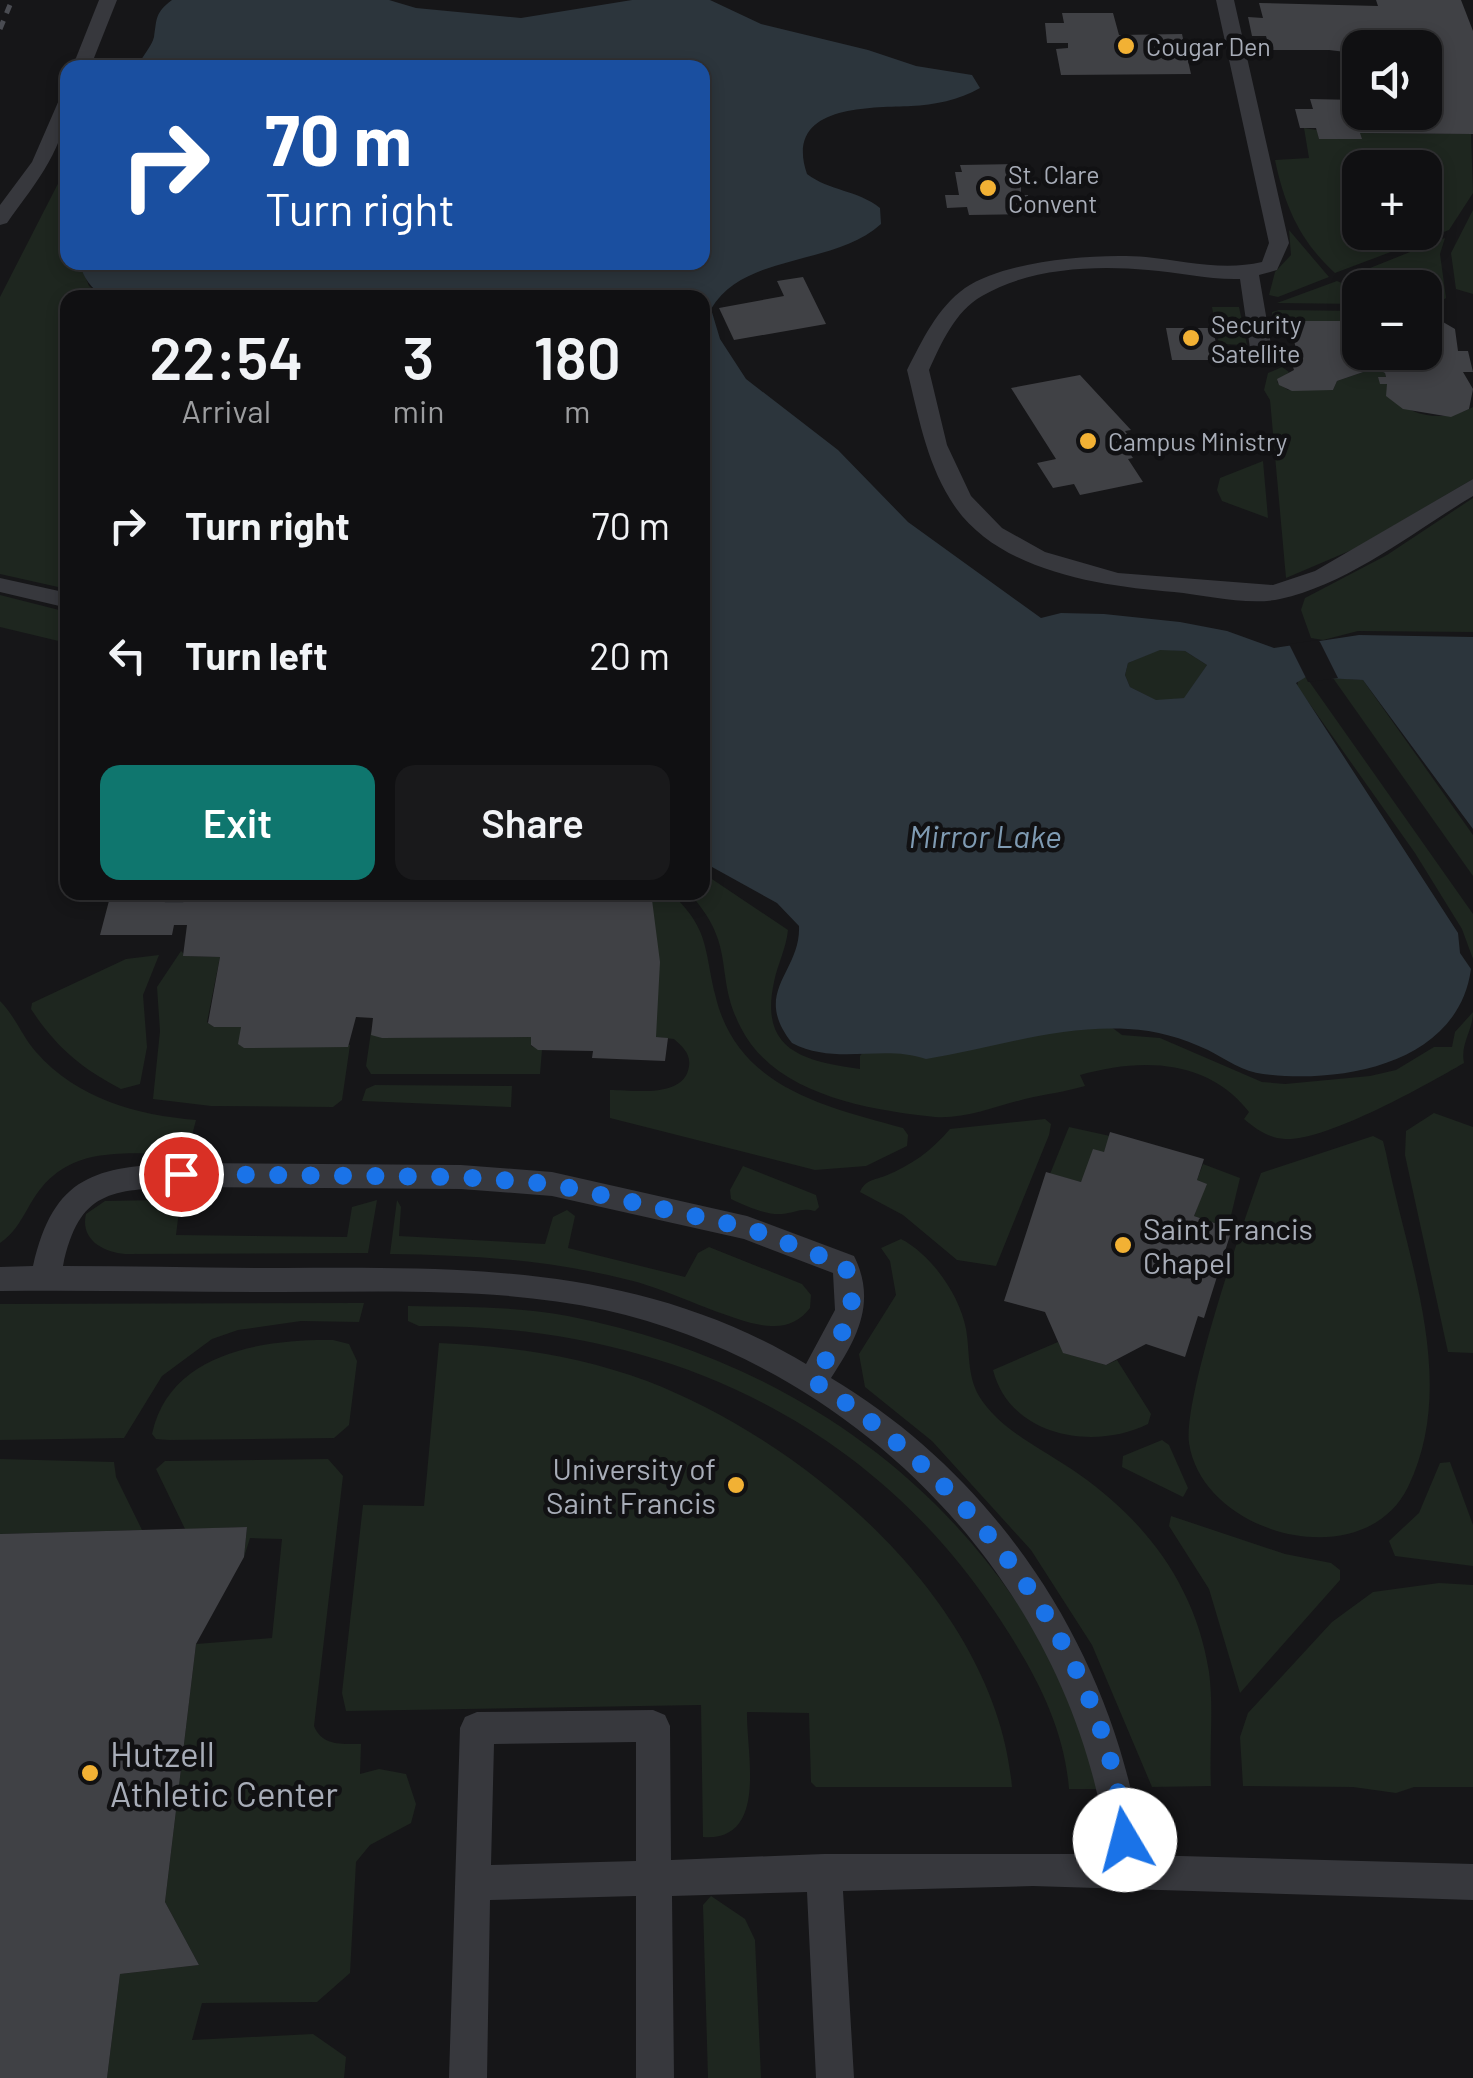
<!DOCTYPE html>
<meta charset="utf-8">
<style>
:root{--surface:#101012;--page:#19191b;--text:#f1f3f6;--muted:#9c9d9f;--line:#303032;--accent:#0f766e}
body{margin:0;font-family:Barlow,sans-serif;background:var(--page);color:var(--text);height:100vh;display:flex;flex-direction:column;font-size:38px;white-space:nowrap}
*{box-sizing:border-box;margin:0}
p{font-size:32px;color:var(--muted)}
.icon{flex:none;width:55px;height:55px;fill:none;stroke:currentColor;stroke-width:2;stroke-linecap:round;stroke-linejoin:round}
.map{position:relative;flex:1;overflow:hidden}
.drawer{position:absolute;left:60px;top:290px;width:650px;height:610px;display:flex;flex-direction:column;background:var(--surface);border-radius:20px;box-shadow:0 5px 15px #0003,0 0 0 2px var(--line)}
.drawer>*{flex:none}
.banner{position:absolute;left:60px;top:60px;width:650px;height:210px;border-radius:20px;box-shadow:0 5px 15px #0003,0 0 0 2px var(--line);background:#1a4fa0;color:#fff;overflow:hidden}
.tools{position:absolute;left:1342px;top:30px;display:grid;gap:20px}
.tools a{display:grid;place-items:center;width:100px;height:100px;border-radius:20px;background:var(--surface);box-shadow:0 5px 15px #0003,0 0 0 2px var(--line);font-size:50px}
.pin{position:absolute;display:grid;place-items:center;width:85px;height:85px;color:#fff;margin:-42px;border:5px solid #fff;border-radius:50%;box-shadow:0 2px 10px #0007}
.me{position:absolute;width:110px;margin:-55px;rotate:352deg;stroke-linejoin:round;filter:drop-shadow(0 0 8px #0008)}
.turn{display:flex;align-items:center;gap:35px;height:210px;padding:0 40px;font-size:45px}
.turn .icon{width:130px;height:130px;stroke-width:2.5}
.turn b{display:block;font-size:70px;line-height:85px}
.eta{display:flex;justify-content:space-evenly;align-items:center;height:170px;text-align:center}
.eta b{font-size:60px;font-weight:600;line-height:70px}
.button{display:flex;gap:20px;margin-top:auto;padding:20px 40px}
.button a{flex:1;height:115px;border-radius:20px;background:var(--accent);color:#fff;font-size:40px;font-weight:600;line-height:115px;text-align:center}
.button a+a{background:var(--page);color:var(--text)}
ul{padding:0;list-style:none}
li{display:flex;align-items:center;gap:30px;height:130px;padding:0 40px}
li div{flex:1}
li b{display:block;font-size:38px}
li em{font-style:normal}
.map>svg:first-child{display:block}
</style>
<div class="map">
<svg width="1473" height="2078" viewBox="0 0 1473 2078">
<rect width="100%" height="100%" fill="#161618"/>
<!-- green -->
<g fill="#1e261f" fill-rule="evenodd">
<path d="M1304 128 1317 130 1319 139 1360 133 1471 134 1473 193 1449 230 1335 273C1300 241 1285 207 1275 160L1309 158ZM1360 168H1425V232H1360Z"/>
<path d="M67 166 68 262 80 263 89 286 104 297 68 298 67 589 0 574V297Z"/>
<path d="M1473 210V294L1456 289 1451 253Z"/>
<path d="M1289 230 1329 277 1278 297 1269 295 1275 272 1291 255Z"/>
<path d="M1445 238 1440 254 1446 298 1441 301 1425 297V288L1365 287 1345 278Z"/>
<path d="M1337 281 1360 291V304L1277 303Z"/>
<path d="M1212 307H1239L1247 345 1219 344Z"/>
<path d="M1279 310 1360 311V321L1273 323 1272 312Z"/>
<path d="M1282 367 1289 372 1277 382 1288 390H1333L1337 381 1375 368 1385 373 1386 377 1378 378 1387 384V396C1414 417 1443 423 1473 407V479L1354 549 1286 578 1270 400 1264 390 1268 373Z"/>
<path d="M1263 461 1268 518 1222 501 1217 490 1220 478Z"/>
<path d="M1473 498V632L1358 631 1323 640 1311 638 1301 610 1305 598 1387 555Z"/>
<path d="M0 595 67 612V643L0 627Z"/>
<path d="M1160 649 1185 651 1207 665 1185 698 1157 701 1130 687 1125 675 1128 663Z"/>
<path d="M1306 677 1473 914V959L1462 929 1415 853 1297 686 1299 678Z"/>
<path d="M1333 678 1363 680 1473 835V876Z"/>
<path d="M703 873 788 930C786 949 778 963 774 982 759 1051 804 1061 860 1069V1056L874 1038 1106 1023 1122 1035 1160 1038 1262 1082 1285 1084 1370 1076 1396 1070 1434 1047H1452L1455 1032 1473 1012C1473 1031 1460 1043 1464 1063 1426 1085 1327 1141 1285 1139 1268 1138 1256 1129 1244 1119L1249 1112C1207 1058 1140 1058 1080 1075L1085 1086C1065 1092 1045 1094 1025 1099 997 1106 966 1119 935 1117 869 1110 775 1095 741 1028 713 974 738 947 690 894L702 892Z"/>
<path d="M651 893H671C709 929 704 947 715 994 736 1087 823 1106 903 1128L908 1135 907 1146 866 1166 815 1170 610 1118V1090C633 1090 685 1099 689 1066 691 1054 682 1046 674 1039L656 1037Z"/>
<path d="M181 951 186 956 220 957 207 1022 214 1027H241L240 1046 350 1045 342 1100 333 1107 211 1106 153 1099 160 1031 157 987Z"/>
<path d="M159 955 143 995 147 1047 140 1084 121 1089C81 1068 56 1047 31 1009L32 1003 126 959Z"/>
<path d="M0 1001C15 1016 22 1036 36 1052 77 1099 137 1115 196 1120L188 1151C135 1158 81 1141 42 1187 26 1206 21 1229 0 1243Z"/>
<path d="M371 1032 382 1038 531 1037V1046L542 1050 540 1074H371L366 1066Z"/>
<path d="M375 1085 512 1086 511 1107 362 1101 366 1089Z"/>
<path d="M1434 1113 1473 1127V1353L1448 1352 1405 1155 1406 1131Z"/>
<path d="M1045 1119 1051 1124 1049 1135 996 1266 957 1260 903 1215 860 1192C865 1180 874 1180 885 1176 912 1165 931 1151 950 1129Z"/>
<path d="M1069 1127 1110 1136 1104 1152 1081 1182 1050 1174Z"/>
<path d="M1373 1136 1383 1141 1386 1153C1407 1259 1459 1382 1408 1487 1364 1577 1203 1536 1189 1443 1183 1398 1243 1223 1261 1173Z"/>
<path d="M1203 1164 1240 1178 1228 1228 1194 1216 1206 1184 1197 1180Z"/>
<path d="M743 1166 816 1195 819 1207 815 1211C801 1207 795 1213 781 1214 766 1215 745 1206 731 1199L730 1190Z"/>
<path d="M161 1200 180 1203 176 1235 347 1237 352 1207 377 1200 368 1253 125 1254C102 1252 80 1239 86 1214L105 1201Z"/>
<path d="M397 1200 401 1207 399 1236 545 1244 553 1217 567 1210 575 1216 568 1248 685 1277 698 1253 709 1247 802 1284 811 1295 810 1308C800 1321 787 1327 771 1326 741 1326 669 1290 633 1281 552 1260 473 1255 390 1254Z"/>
<path d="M901 1239C932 1255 960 1296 966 1329 970 1352 967 1375 979 1396 1001 1432 1047 1451 1080 1475 1148 1523 1196 1588 1209 1672 1214 1709 1209 1749 1211 1786L1152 1787 1092 1645 1031 1550 932 1441 865 1387 859 1354 896 1295 890 1261 881 1248Z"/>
<path d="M364 1303 359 1322 301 1321 238 1330 212 1339 162 1376 124 1438 0 1440V1304Z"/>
<path d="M408 1306C461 1307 516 1306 568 1316 748 1351 908 1445 1013 1597 1031 1623 1052 1652 1064 1681 1079 1716 1089 1754 1101 1789H1069C1064 1722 1030 1664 993 1609 860 1413 652 1324 419 1326L408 1321Z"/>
<path d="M333 1340 349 1344 357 1361 349 1425 334 1438 169 1440 156 1439 152 1434C169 1352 265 1339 333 1340Z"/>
<path d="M1058 1342 1064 1353 1106 1365 1117 1360 1151 1414 1148 1424C1094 1451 1010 1437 993 1370Z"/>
<path d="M439 1343C510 1346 580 1356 647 1381 810 1444 996 1604 1012 1787H816L811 1782 809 1713 747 1712C746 1752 769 1842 703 1837L701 1705 346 1711 342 1693 363 1505 424 1506Z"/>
<path d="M1162 1440 1169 1445 1188 1488 1183 1497 1122 1467 1123 1456Z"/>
<path d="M0 1459 114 1462 116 1477 142 1530 0 1534Z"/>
<path d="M328 1459 343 1476 314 1726C322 1746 341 1744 361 1744L360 1774 379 1769 406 1774 416 1804 411 1823 370 1845 356 1862 350 1973 317 2002 202 2003 192 2040 313 2034 346 2057 344 2078H107L120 1974 199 1965 165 1902 196 1644 272 1638 282 1539 250 1538 244 1557 247 1527 185 1529 156 1469 165 1461Z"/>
<path d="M1450 1462 1473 1525V1566L1395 1556 1389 1541 1419 1513 1440 1463Z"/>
<path d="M1171 1516 1285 1554 1331 1563 1340 1570V1580L1240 1693 1209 1589 1169 1526Z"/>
<path d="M1439 1583 1473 1585V1787H1414L1396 1793 1353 1787 1243 1786 1240 1737 1248 1713 1332 1622 1373 1592Z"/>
<path d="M711 1896 745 1919 755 1940 761 2078H708L703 1905Z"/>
</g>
<!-- water -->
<path fill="#2c353c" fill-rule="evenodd" d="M172 0H389L416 8 521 18 632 0H710L761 24 868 50 916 66 972 75 980 88C959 100 934 105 911 106 870 108 783 104 807 174 829 191 858 190 880 208L881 224C834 267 745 252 711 309L720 339 746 379 838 450 908 522 1041 618 1061 613 1104 614 1180 622 1227 631 1274 648 1359 635 1473 637V829L1363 680 1306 677 1296 683 1458 933 1460 953 1471 969C1458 1064 1342 1084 1263 1074 1244 1072 1225 1059 1208 1050 1182 1038 1156 1030 1128 1029 1058 1025 994 1048 926 1059 883 1044 836 1066 792 1043 751 991 801 973 799 926L777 903 703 862 702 298 104 297C91 288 83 278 80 263L702 262V68L137 67C141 58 152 46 154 37 157 18 155 13 172 0ZM1160 650 1185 651 1207 665 1184 698 1156 700 1130 687 1125 675 1128 663Z"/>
<!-- pier -->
<path fill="#161618" d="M1318 640 1320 642 1338 678 1308 682 1289 644Z"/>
<!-- building -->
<g fill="#404145">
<path d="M1376 0H1461L1473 31V134L1360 133 1362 139H1319L1316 128H1300L1295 109H1313L1310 99 1358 100 1360 112H1425V104H1430L1425 99V48H1360V62L1354 53 1329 50H1270L1266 36H1252L1248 17 1263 18 1259 3 1378 6Z"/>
<path d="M1062 13H1113L1119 35 1182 34 1191 74 1061 75 1056 49 1068 48V43H1047L1045 23H1064Z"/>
<path d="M1021 164V195H1028L1032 214 969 215 967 207 947 208 945 195H959L955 172H962L960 165Z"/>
<path d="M803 277 826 324 734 340 719 308 784 296 777 281Z"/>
<path d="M1425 297H1436L1443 322 1455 329 1458 351H1468L1473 372H1463L1473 389 1469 409 1451 417 1403 409 1386 396 1387 384H1380L1378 377H1386L1385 373 1375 368 1337 381 1333 390 1292 391 1279 385 1277 379 1294 370 1292 364 1298 359 1290 321H1360V352H1425Z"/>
<path d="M1166 328H1213L1219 360H1172Z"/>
<path d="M1080 375 1131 430 1125 431 1138 450 1129 452 1133 458 1128 459 1143 482 1080 495 1074 484 1053 488 1037 463 1056 459 1011 388Z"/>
<path d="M229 892H651L660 962 656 1037 668 1038 665 1061 592 1058 593 1051 538 1050 531 1045V1037L382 1038 371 1035 373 1018 356 1017 348 1047 244 1048 238 1044 241 1027H214L208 1023 220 957 183 956 187 925H174L172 935H100L110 897H228Z"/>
<path d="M1110 1132 1204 1159 1197 1180 1207 1184 1194 1216 1232 1229 1204 1318 1198 1316 1185 1357 1146 1344 1106 1365 1063 1353 1045 1312 1004 1301 1046 1172 1081 1182 1093 1149 1104 1152Z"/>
<path d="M247 1527 244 1557 196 1644 165 1902 199 1965 120 1974 107 2078H0V1534Z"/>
</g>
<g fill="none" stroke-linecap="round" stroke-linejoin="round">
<!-- service -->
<g fill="#37383d" fill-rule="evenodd">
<path d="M99 0H117L90 68H72Z"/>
<path d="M1216 0H1234L1289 243 1277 270 1259 275 1274 362 1270 366H1256L1252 362 1240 279C1210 280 1178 272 1148 270 1095 265 1029 268 982 296 955 311 941 344 929 370L947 445 971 496 1002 528 1045 552 1118 573 1273 585 1315 571 1473 479V496C1413 532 1349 584 1280 599 1249 606 1205 595 1174 592 1099 586 993 571 950 499 926 460 918 414 907 370 922 341 937 308 965 288 1006 260 1098 253 1146 257 1185 261 1223 271 1262 262L1269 243Z"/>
<path d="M68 95C68 146 36 182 7 223L0 225V205L32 162 59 100Z"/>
<path d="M0 578 68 593V608L0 592Z"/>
<path d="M162 892H188L183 903H165Z"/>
<path d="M181 1163 461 1165 552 1172 747 1216 854 1256C877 1302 857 1339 831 1378 1002 1480 1117 1659 1143 1855L1473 1864V1900L1033 1886 843 1891 854 2078H816L807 1892 672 1896 674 2078H636V1896L490 1900 487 2078H449L460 1728 465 1717 477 1712 653 1710 665 1715 670 1726 671 1860 824 1854H1108C1075 1591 864 1368 605 1310 498 1287 389 1292 280 1292 187 1292 93 1290 0 1291V1267L33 1266C54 1175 95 1167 181 1163ZM181 1187 461 1189 552 1196 744 1239 833 1273 835 1310 806 1364C640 1265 469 1267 283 1268 210 1268 136 1266 63 1266 79 1190 111 1190 181 1187ZM636 1742V1861L491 1865 494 1744Z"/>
</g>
<!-- rail -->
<path stroke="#4a4c52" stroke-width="5" stroke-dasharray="9 8" stroke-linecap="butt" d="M0 29 12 0"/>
</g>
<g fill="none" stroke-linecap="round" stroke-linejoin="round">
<!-- route -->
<path stroke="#1a73e8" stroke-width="18" stroke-dasharray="0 32.4" d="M181 1174 461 1177 552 1184 748 1228 844 1265C867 1305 835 1347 812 1380 967 1478 1108 1652 1125 1840"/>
</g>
<!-- markers -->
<g fill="#f2b134" stroke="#111113" stroke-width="4">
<circle cx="1126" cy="46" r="10"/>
<circle cx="988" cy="188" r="10"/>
<circle cx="1191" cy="338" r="10"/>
<circle cx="1088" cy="441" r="10"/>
<circle cx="1123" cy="1245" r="10"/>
<circle cx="736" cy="1485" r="10"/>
<circle cx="90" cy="1773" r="10"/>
</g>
<g text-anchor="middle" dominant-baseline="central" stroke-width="9" stroke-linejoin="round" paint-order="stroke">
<!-- far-poi labels -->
<g font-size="25" fill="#a8adb8" stroke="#111113" text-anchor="start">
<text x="1146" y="46">Cougar Den</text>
<text x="1008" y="174">St. Clare<tspan x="1008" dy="29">Convent</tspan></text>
<text x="1211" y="324">Security<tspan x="1211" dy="29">Satellite</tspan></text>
<text x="1108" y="441">Campus Ministry</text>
</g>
<!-- poi labels -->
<g font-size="30" fill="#a8adb8" stroke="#111113" text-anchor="start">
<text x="1143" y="1228">Saint Francis<tspan x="1143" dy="34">Chapel</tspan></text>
<text x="716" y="1468" text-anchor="end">University of<tspan x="716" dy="34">Saint Francis</tspan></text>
</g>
<!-- water labels -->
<g font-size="32" font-style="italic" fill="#7f9bb3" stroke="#111113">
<text x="985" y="835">Mirror Lake</text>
</g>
<!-- near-poi labels -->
<g font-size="35" fill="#a8adb8" stroke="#111113" text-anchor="start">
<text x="110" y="1753">Hutzell<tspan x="110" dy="40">Athletic Center</tspan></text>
</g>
</g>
</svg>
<div class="tools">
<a><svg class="icon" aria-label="sound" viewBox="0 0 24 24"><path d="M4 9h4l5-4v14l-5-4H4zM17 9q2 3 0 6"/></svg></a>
<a>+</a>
<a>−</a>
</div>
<div class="pin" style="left:181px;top:1174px;background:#d93025"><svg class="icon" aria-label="arrive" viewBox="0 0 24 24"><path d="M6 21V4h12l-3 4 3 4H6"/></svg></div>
<svg class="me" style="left:1125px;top:1840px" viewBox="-20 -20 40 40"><circle r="19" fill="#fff"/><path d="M0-13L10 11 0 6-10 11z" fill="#1a73e8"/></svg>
<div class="banner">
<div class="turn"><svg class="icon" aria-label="right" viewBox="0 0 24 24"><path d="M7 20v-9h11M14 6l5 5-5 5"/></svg><div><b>70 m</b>Turn right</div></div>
</div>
<section class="drawer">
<div class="eta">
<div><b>22:54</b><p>Arrival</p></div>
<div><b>3</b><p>min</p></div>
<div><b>180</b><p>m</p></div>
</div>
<ul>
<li><svg class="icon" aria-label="right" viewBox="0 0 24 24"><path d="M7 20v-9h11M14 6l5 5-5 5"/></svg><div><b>Turn right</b></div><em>70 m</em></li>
<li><svg class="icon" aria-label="left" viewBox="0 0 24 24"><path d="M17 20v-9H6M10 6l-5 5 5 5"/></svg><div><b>Turn left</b></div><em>20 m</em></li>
</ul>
<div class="button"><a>Exit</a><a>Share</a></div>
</section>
</div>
